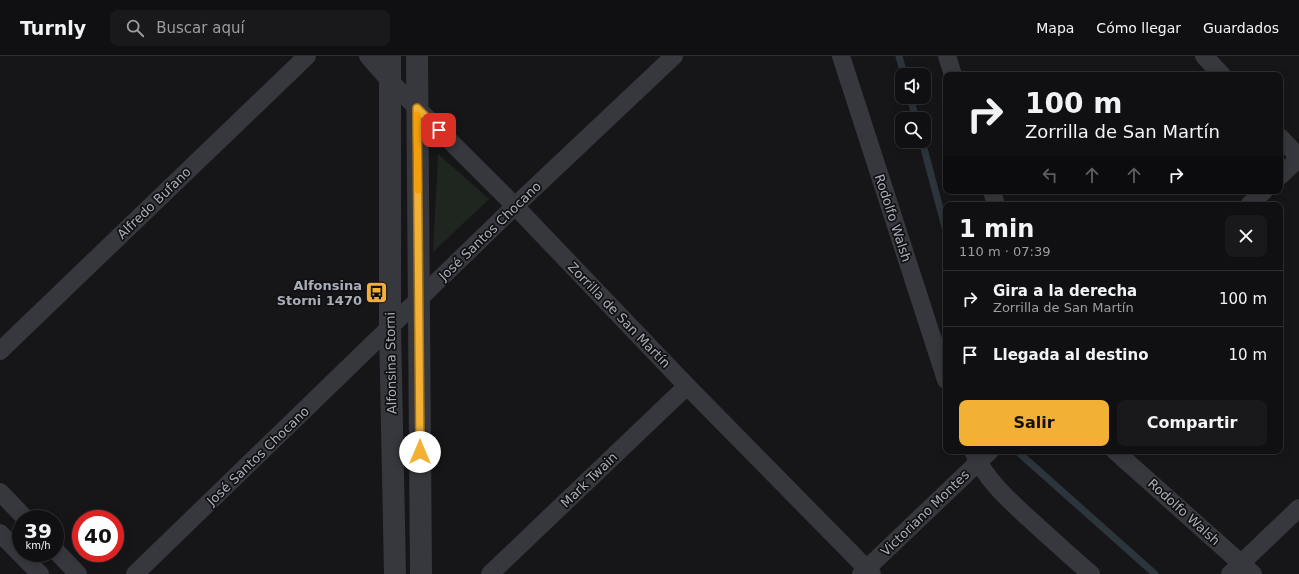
<!DOCTYPE html>
<html lang="es">
<meta charset="utf-8">
<style>
:root{--surface:#101012;--page:#19191b;--text:#f1f3f6;--muted:#9c9d9f;--line:#303032;--accent:#f2b134}
body{margin:0;font-family:"DejaVu Sans",sans-serif;background:var(--page);color:var(--text);height:100vh;display:flex;flex-direction:column;font-size:15px;white-space:nowrap}
*{box-sizing:border-box;margin:0}
p{font-size:13px;color:var(--muted)}
.icon{flex:none;width:22px;height:22px;fill:none;stroke:currentColor;stroke-width:2;stroke-linecap:round;stroke-linejoin:round}
.map{position:relative;flex:1;overflow:hidden}
.sheet{position:absolute;left:943px;top:146px;width:340px;height:252px;display:flex;flex-direction:column;background:var(--surface);border-radius:8px;box-shadow:0 2px 10px #0003,0 0 0 1px var(--line)}
.sheet>*{flex:none}
.hud{position:absolute;left:943px;top:16px;width:340px;height:122px;border-radius:8px;box-shadow:0 2px 10px #0003,0 0 0 1px var(--line);background:#101012;color:var(--text);overflow:hidden}
.controls{position:absolute;left:895px;top:12px;display:grid;gap:8px}
.controls a{display:grid;place-items:center;width:36px;height:36px;border-radius:8px;background:var(--surface);box-shadow:0 2px 10px #0003,0 0 0 1px var(--line);font-size:20px}
.speed{position:absolute;left:12px;top:454px;display:flex;gap:8px;font-size:20px;font-weight:700;text-align:center}
.speed>*{display:grid;place-content:center;width:52px;height:52px;border-radius:50%;background:var(--surface);box-shadow:0 2px 10px #0003,0 0 0 1px var(--line);line-height:1}
.speed small{font-size:10px;font-weight:400}
.speed .limit{border:6px solid #d22;background:#fff;color:#111}
.pin{position:absolute;display:grid;place-items:center;width:34px;height:34px;color:#fff;margin:-17px;border-radius:8px;box-shadow:0 2px 6px #0006}
.me{position:absolute;width:44px;margin:-22px;rotate:0deg;stroke-linejoin:round;filter:drop-shadow(0 0 3px #0008)}
.turn{display:flex;align-items:center;gap:14px;height:84px;padding:0 16px;font-size:18px}
.turn .icon{width:52px;height:52px;stroke-width:2.5}
.turn b{display:block;font-size:28px;line-height:34px}
.lanes{display:flex;align-items:center;height:38px;padding:0 16px;background:#0003;justify-content:center;gap:20px;direction:ltr}
.lanes .off{opacity:.35}
.round{display:grid;place-items:center;flex:none;width:42px;height:42px;border-radius:8px;background:var(--page)}
.head{display:flex;align-items:center;justify-content:space-between;height:68px;padding:0 16px}
h1{font-size:24px;font-weight:800;line-height:30px}
.primary-button{display:flex;gap:8px;margin-top:auto;padding:8px 16px}
.primary-button a{flex:1;height:46px;border-radius:8px;background:var(--accent);color:#111;font-size:16px;font-weight:800;line-height:46px;text-align:center}
.primary-button a+a{background:var(--page);color:var(--text)}
ul{padding:0;list-style:none}
li{display:flex;align-items:center;gap:12px;height:56px;padding:0 16px;border-top:1px solid var(--line)}
li div{flex:1}
li b{display:block;font-size:15px}
li em{font-style:normal}
header{display:flex;align-items:center;gap:24px;box-sizing:border-box;height:56px;padding:0 20px;background:var(--surface);border-bottom:1px solid var(--line)}
header strong{font-size:19px}
nav{display:flex;gap:22px;margin-inline-start:auto;font-size:14px}
.search{width:280px;height:36px;background:var(--page);display:flex;align-items:center;gap:10px;box-sizing:border-box;padding:0 14px;border-radius:8px;color:var(--muted);font-size:15px}
.map>svg:first-child{display:block}
</style>
<header>
<strong>Turnly</strong>
<div class="search"><svg class="icon" aria-label="search" viewBox="0 0 24 24"><circle cx="10" cy="10" r="6"/><path d="M15 15l6 6"/></svg>Buscar aquí</div>
<nav><a>Mapa</a><a>Cómo llegar</a><a>Guardados</a></nav>
</header>
<div class="map">
<svg width="1299" height="518" viewBox="0 0 1299 518">
<rect width="100%" height="100%" fill="#161618"/>
<!-- green -->
<path fill="#1e261f" d="M438 98 489 143 433 196Z"/>
<g fill="none" stroke-linecap="round" stroke-linejoin="round">
<!-- stream -->
<g stroke="#2c353c" stroke-width="7">
<path d="M899 0 904 19"/>
<path d="M910 41 916 63"/>
<path d="M922 85 946 175"/>
<path d="M1018 396 1155 518"/>
</g>
<!-- minor -->
<g stroke="#37383d" stroke-width="18">
<path d="M368 0 390 25 515 150 687 330 872 518"/>
<path d="M841 0 946 324"/>
<path d="M947 0 953 19"/>
<path d="M1204 0 1222 19"/>
<path d="M1280 81 1299 101"/>
<path d="M1280 120 1299 102"/>
<path d="M992 135 996 149"/>
<path d="M1249 149 1264 135"/>
<path d="M0 295 307 0"/>
<path d="M973 395C986 425 1012 447 1036 469 1054 485 1072 502 1091 518"/>
<path d="M1115 395 1253 518"/>
<path d="M0 436 26 463"/>
<path d="M0 477 40 518"/>
<path d="M55 494 78 518"/>
<path d="M135 518 515 150 674 0"/>
<path d="M490 518 687 330"/>
<path d="M861 518 990 395"/>
<path d="M1230 518 1299 452"/>
</g>
<!-- tertiary -->
<g stroke="#37383d" stroke-width="22">
<path d="M390 0V272L395 518"/>
<path d="M417 0 421 518"/>
</g>
</g>
<g fill="none" stroke-linecap="round" stroke-linejoin="round">
<defs>
<path id="route" d="M420 396 417 52 439 74"/>
</defs>
<!-- route casing -->
<use href="#route" stroke="#9d7322" stroke-width="10"/>
<!-- route -->
<use href="#route" stroke="#f2b134" stroke-width="7"/>
<!-- slow -->
<path stroke="#f59e0b" stroke-width="7" d="M417 59 418 134"/>
</g>
<!-- icons -->
<defs>
<symbol id="bus-square" viewBox="-11 -11 22 22"><rect x="-9" y="-9" width="18" height="18" rx="4" fill="#f2b134" stroke="#111113"/><path d="M-5-6H5V4H4V6H2V4H-2V6H-4V4H-5ZM-3.5-4V0h7V-4ZM-3.5 1.2v1.5H-2V1.2ZM2 1.2v1.5H3.5V1.2Z" fill="#111"/></symbol>
</defs>
<g fill-rule="evenodd">
<use href="#bus-square" x="364" y="224" width="25" height="25"/>
</g>
<g text-anchor="middle" dominant-baseline="central" stroke-width="3.5" stroke-linejoin="round" paint-order="stroke">
<!-- street labels -->
<g font-size="13" fill="#a8adb8" stroke="#111113">
<text transform="translate(154 147) rotate(-44)">Alfredo Bufano</text>
<text transform="translate(893 162) rotate(72)">Rodolfo Walsh</text>
<text transform="translate(490 175) rotate(-44)">José Santos Chocano</text>
<text transform="translate(619 259) rotate(46)">Zorrilla de San Martín</text>
<text transform="translate(391 307) rotate(-91)">Alfonsina Storni</text>
<text transform="translate(258 400) rotate(-44)">José Santos Chocano</text>
<text transform="translate(589 424) rotate(-44)">Mark Twain</text>
<text transform="translate(1184 456) rotate(42)">Rodolfo Walsh</text>
<text transform="translate(925 457) rotate(-44)">Victoriano Montes</text>
</g>
<!-- poi labels -->
<g font-size="13" font-weight="bold" fill="#a8adb8" stroke="#111113" text-anchor="end">
<text x="362" y="229">Alfonsina<tspan x="362" dy="15">Storni 1470</tspan></text>
</g>
</g>
</svg>
<div class="controls">
<a><svg class="icon" aria-label="sound" viewBox="0 0 24 24"><path d="M4 9h4l5-4v14l-5-4H4zM17 9q2 3 0 6"/></svg></a>
<a><svg class="icon" aria-label="search" viewBox="0 0 24 24"><circle cx="10" cy="10" r="6"/><path d="M15 15l6 6"/></svg></a>
</div>
<div class="speed"><div>39<small>km/h</small></div><div class="limit">40</div></div>
<div class="pin" style="left:439px;top:74px;background:#d93025"><svg class="icon" aria-label="arrive" viewBox="0 0 24 24"><path d="M6 21V4h12l-3 4 3 4H6"/></svg></div>
<svg class="me" style="left:420px;top:396px" viewBox="-20 -20 40 40"><circle r="19" fill="#fff"/><path d="M0-13L10 11 0 6-10 11z" fill="#f2b134"/></svg>
<div class="hud">
<div class="turn"><svg class="icon" aria-label="right" viewBox="0 0 24 24"><path d="M7 20v-9h11M14 6l5 5-5 5"/></svg><div><b>100 m</b>Zorrilla de San Martín</div></div>
<div class="lanes"><svg class="icon off" aria-label="left" viewBox="0 0 24 24"><path d="M17 20v-9H6M10 6l-5 5 5 5"/></svg><svg class="icon off" aria-label="ahead" viewBox="0 0 24 24"><path d="M12 20V5M6 11l6-6 6 6"/></svg><svg class="icon off" aria-label="ahead" viewBox="0 0 24 24"><path d="M12 20V5M6 11l6-6 6 6"/></svg><svg class="icon" aria-label="right" viewBox="0 0 24 24"><path d="M7 20v-9h11M14 6l5 5-5 5"/></svg></div>
</div>
<section class="sheet">
<div class="head"><div><h1>1 min</h1><p>110 m · 07:39</p></div><a class="round"><svg class="icon" aria-label="close" viewBox="0 0 24 24"><path d="M6 6l12 12M18 6L6 18"/></svg></a></div>
<ul>
<li><svg class="icon" aria-label="right" viewBox="0 0 24 24"><path d="M7 20v-9h11M14 6l5 5-5 5"/></svg><div><b>Gira a la derecha</b><p>Zorrilla de San Martín</p></div><em>100 m</em></li>
<li><svg class="icon" aria-label="arrive" viewBox="0 0 24 24"><path d="M6 21V4h12l-3 4 3 4H6"/></svg><div><b>Llegada al destino</b></div><em>10 m</em></li>
</ul>
<div class="primary-button"><a>Salir</a><a>Compartir</a></div>
</section>
</div>
